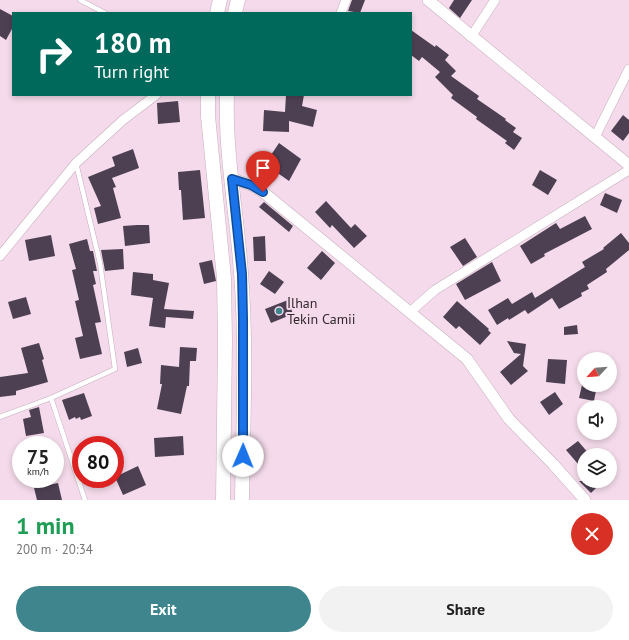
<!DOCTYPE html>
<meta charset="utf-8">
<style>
:root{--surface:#fff;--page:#f2f2f2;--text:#222;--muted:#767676;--accent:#3e858e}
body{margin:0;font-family:"PT Sans",sans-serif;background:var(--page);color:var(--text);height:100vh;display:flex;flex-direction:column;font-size:15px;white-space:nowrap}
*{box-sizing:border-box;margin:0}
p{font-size:13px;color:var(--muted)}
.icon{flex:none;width:22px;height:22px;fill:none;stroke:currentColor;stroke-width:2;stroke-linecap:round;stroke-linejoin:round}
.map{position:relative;height:500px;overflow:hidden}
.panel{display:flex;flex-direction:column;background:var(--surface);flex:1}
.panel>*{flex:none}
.top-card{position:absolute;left:12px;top:12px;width:400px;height:84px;border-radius:0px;box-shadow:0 2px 6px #0003;background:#00695c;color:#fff;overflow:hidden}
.needle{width:26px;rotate:244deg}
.fabs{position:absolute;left:577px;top:352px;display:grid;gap:8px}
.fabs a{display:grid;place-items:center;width:40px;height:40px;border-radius:50%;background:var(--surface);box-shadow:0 2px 6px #0003;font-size:20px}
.speed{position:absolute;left:12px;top:436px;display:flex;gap:8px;font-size:20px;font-weight:700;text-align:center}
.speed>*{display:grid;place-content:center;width:52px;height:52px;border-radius:50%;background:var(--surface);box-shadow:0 2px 6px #0003;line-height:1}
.speed small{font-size:10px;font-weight:400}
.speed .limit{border:6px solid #d22;background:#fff;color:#111}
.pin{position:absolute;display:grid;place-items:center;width:34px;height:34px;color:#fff;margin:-41px -17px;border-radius:50% 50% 50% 0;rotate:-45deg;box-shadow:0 0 4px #0007}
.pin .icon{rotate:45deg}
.me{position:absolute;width:44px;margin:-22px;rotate:1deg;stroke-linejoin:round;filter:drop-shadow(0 0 3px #0008)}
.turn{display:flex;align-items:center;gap:14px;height:84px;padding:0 16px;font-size:18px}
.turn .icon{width:52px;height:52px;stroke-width:2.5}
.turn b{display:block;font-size:28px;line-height:34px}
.round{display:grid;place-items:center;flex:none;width:42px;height:42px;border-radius:21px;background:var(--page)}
.overview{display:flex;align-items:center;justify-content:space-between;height:68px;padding:0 16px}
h1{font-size:24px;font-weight:700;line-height:30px;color:#1e9e55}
.action{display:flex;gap:8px;margin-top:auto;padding:8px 16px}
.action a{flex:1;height:46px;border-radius:24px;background:var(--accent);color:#fff;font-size:16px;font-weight:700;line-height:46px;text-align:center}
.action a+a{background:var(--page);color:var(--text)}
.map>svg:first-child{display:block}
</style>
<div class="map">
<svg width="629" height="500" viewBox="0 0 629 500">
<rect width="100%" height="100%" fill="#f4daea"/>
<!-- building -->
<g fill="#4d4053">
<path d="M352 0H365L360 13 348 11Z"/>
<path d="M454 0H472L460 18 449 8Z"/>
<path d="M0 9 13 16V27L6 40 0 36Z"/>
<path d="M411 30 435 47 436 45 449 55 445 60 456 71 451 76 479 96 477 99 506 119 505 120 516 128 513 132 522 138 514 150 505 143 507 141 476 119 477 117 451 98 453 95 435 77 440 72 422 57 419 61 411 55Z"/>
<path d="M286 95H304L302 106 317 110 313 127 289 121V132L263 131 264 110 285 112Z"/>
<path d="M178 101 180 122 158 124 157 103Z"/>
<path d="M623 115 629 120V133L623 141 611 131Z"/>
<path d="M279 143 301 159 289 181 265 164Z"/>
<path d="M133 149 139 168 112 178 116 187 113 188 121 218 98 224 94 208 101 206 88 177 115 166 112 157Z"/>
<path d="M200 170 205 218 183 220 181 190H179L178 172Z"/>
<path d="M540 170 557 180 548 195 532 185Z"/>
<path d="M605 193 622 200 617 213 600 205Z"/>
<path d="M326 201 351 228 355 224 367 236 354 248 332 225 330 228 315 212Z"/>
<path d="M264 202 293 226 289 232 259 207Z"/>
<path d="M585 216 592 229 544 254 545 256 531 264 520 246 556 223 560 229Z"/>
<path d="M137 225H149L150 243 125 246 123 226Z"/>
<path d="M621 233 629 243V250L606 269 607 272 587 285 589 289 581 293 582 296 559 309 552 298 528 314 525 310 509 320 508 318 497 325 488 310 508 298 512 304 532 292 535 298 585 267 582 262 604 249 603 248Z"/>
<path d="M51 235 55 256 29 261 25 240Z"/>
<path d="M265 236 266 261H254L253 237Z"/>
<path d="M465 238 477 257 463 266 450 247Z"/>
<path d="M87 239 90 251H93L97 271H93L96 284 93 285 101 322 95 323 102 354 80 359 75 338 83 336 75 301 79 300 72 270 76 269 69 244Z"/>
<path d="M123 249 124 269 105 271 101 250Z"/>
<path d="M322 251 335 263 321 280 307 268Z"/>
<path d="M212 260 216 281 204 284 199 263Z"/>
<path d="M492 262 501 281 465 300 456 284Z"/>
<path d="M269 271 284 282 275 294 260 284Z"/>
<path d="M133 272 153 274V280L169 283 164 309 194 311 193 319 166 317 165 328 149 326 153 298 131 295Z"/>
<path d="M26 297 31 314 13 319 8 302Z"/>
<path d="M288 300 293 314 271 323 265 309Z"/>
<path d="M457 301 489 329 488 330 491 333 480 345 459 326 456 329 443 317Z"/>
<path d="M577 325 578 334 564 335V327Z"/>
<path d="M507 341 526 344 523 366 528 371 511 385 500 372 521 354 514 353Z"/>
<path d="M39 343 44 359 42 360 48 382 16 391V395L0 397V377L28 373 21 348Z"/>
<path d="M180 347 197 348 196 361H190L189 386H187L181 414 157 409 162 384H160L161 365 179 367Z"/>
<path d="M138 348 142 363 127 367 124 352Z"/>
<path d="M548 359 567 360 565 384 546 382Z"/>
<path d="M582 385H597L594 401 579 398Z"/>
<path d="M555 392 563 404 549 415 540 402Z"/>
<path d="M84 393 92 416 81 420 80 417 76 419 75 417 69 420 62 400Z"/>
<path d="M39 407 44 433 26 436 23 419 31 417 29 410Z"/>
<path d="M183 436 184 455 155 457 154 438Z"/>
<path d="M578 441 590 455H584V471L566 450Z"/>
<path d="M138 466 146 485 123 495 115 477Z"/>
<path d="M579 481H603L591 493Z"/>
<path d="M58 483 62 500H37L34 488Z"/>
</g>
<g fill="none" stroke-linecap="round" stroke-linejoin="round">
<defs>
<g id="service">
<path d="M80 0 105 13"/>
<path d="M51 398 85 500"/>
<path d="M0 417 51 398 115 369 100 263 76 163"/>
</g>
<g id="minor">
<path d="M341 13 346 0"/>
<path d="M471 37 495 0"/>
<path d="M595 137 629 69"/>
<path d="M0 256 76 163 123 120 156 95"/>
<path d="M410 312 435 290 629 170"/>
</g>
<g id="tertiary">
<path d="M428 0 629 165"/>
<path d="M232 179 251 185 263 192 467 359 509 419 553 464 585 500"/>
</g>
<g id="trunk">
<path d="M217 13 220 0"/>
<path d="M235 13 238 0"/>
<path d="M208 95V116L224 278 225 341 223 500"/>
<path d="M227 95C225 154 237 214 241 273 247 348 243 425 242 500"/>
</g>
</defs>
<!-- service casing -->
<use href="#service" stroke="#c7aebd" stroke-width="5.5"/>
<!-- minor casing -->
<use href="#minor" stroke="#c7aebd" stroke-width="10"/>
<!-- tertiary casing -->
<use href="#tertiary" stroke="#c7aebd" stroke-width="12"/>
<!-- trunk casing -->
<use href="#trunk" stroke="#c7aebd" stroke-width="15"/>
<!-- service -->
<use href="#service" stroke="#fff" stroke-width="4.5"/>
<!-- minor -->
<use href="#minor" stroke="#fff" stroke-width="9"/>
<!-- tertiary -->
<use href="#tertiary" stroke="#fff" stroke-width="11"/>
<!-- trunk -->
<use href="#trunk" stroke="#fff" stroke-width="14"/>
</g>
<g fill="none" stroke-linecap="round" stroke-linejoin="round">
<defs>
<path id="route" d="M243 456V319L242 274 232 179 251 185 263 192"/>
</defs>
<!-- route casing -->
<use href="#route" stroke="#114b97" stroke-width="10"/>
<!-- route -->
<use href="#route" stroke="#1a73e8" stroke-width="7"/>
</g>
<!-- markers -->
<circle fill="#3e858e" stroke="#f4daea" stroke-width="1.5" cx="279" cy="311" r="4"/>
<g text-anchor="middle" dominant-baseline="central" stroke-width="4" stroke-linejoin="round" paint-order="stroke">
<!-- poi labels -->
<g font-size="14" fill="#31282e" stroke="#f4daea" text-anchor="start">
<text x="287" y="303">İlhan<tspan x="287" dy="16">Tekin Camii</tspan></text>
</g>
</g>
</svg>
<div class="fabs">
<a><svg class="needle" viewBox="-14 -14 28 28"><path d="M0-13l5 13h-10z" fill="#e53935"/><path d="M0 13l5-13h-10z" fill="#767676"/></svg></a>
<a><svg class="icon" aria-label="sound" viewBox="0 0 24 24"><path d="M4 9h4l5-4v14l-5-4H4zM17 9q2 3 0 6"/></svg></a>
<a><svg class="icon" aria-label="layers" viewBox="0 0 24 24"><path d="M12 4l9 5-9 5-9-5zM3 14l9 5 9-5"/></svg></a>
</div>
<div class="speed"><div>75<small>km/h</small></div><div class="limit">80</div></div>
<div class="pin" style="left:263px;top:192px;background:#d93025"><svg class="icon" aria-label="arrive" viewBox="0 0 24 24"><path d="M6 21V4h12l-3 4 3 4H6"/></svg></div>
<svg class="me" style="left:243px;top:456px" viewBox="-20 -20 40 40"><circle r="19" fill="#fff"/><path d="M0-13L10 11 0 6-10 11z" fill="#1a73e8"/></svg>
<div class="top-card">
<div class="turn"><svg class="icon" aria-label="right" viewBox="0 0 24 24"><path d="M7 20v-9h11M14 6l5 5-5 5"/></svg><div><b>180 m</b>Turn right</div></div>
</div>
</div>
<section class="panel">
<div class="overview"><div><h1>1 min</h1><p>200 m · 20:34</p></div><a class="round" style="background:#d93025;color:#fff"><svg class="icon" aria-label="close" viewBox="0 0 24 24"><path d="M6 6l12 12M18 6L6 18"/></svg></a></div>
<div class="action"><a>Exit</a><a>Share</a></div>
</section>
